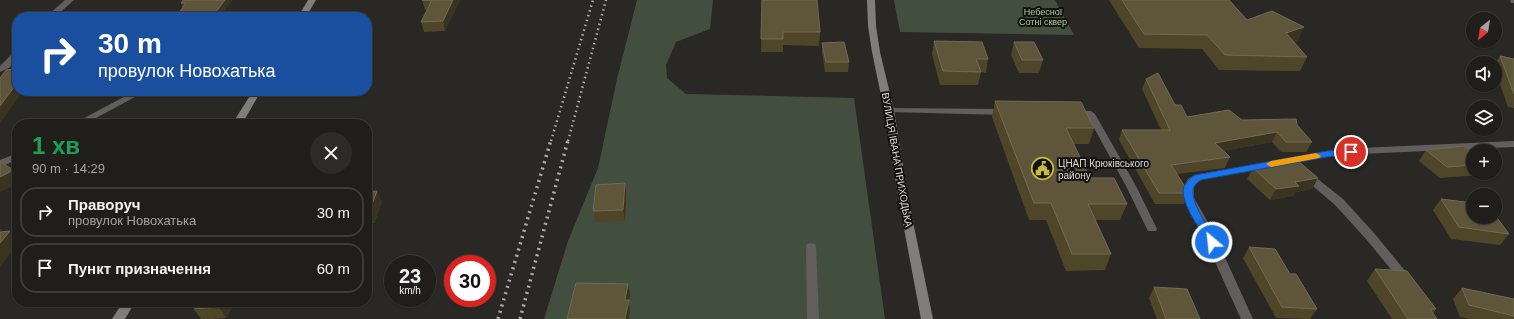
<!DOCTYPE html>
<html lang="uk">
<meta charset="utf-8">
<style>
:root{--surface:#201e1b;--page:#2d2b28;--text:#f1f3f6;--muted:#a2a2a3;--line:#3d3c3a}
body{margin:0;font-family:Helvetica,sans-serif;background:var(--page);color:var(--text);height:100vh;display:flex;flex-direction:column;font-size:15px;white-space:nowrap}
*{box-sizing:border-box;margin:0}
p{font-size:13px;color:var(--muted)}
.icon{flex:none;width:22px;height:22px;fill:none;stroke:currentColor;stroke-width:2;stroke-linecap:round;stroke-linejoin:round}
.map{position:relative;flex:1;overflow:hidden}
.panel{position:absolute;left:12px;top:119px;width:360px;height:188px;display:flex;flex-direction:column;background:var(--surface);border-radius:16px;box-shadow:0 1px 3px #0004,0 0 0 1px var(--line)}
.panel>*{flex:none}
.top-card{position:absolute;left:12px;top:12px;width:360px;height:84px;border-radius:16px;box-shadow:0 1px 3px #0004,0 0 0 1px var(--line);background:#1a4fa0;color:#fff;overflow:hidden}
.needle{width:26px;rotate:210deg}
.controls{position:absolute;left:1466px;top:12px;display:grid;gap:8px}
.controls a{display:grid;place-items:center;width:36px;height:36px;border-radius:50%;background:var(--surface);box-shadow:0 1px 3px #0004,0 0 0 1px var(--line);font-size:20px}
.speed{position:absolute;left:384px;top:255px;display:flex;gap:8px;font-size:20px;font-weight:700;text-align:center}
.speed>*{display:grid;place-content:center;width:52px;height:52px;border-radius:50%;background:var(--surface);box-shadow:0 1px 3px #0004,0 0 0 1px var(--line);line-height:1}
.speed small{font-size:10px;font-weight:400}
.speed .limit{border:6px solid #d22;background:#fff;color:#111}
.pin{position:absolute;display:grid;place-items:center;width:34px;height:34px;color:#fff;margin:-17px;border:2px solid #fff;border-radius:50%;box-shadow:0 1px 4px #0007}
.me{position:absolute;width:44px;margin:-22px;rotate:332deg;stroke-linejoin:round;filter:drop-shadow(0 0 3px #0008)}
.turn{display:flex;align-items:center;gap:14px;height:84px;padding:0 20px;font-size:18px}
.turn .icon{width:52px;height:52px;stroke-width:2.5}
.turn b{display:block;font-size:28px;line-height:34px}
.round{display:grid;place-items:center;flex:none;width:42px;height:42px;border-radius:21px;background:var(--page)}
.headline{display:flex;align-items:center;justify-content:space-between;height:68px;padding:0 20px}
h1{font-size:24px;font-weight:700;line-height:30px;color:#1e9e55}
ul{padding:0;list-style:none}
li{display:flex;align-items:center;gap:12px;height:50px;margin:0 8px 6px;padding:0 12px;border:2px solid var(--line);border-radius:16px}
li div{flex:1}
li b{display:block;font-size:15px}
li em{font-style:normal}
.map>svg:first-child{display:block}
</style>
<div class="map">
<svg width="1514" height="319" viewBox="0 0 1514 319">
<rect width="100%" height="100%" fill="#2a2824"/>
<!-- green -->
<g fill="#434f3e">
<path d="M637 0H713L710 29 676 42 666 65 667 78 686 94 854 98 885 319H544L568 241 598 168 617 79Z"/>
<path d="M894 0H1055L1074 35 900 32Z"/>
</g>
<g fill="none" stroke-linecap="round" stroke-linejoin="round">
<!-- lane -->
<g fill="#615e5d" fill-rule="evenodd">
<path d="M886 108 1004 109 1008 112 1004 115 889 112 885 110Z"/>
<path d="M1076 111H1091L1095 114 1136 186 1157 229 1156 231H1148L1147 229 1126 186 1088 117 1073 116 1072 114 1073 112Z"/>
<path d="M811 243 815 244 816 247 819 319H807L806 247 807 244Z"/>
</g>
<!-- street -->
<g fill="#615e5d" fill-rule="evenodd">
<path d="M65 0H74L55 17H46Z"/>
<path d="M1510 0H1514V3H1511Z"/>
<path d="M17 51V59L9 68 0 72V66L14 52Z"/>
<path d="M135 91H146L85 124H73Z"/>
<path d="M1514 141V147L1360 154 1327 157 1201 180 1194 186V198L1213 231 1253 319H1241L1201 231 1184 198V186L1188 179 1194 175 1327 151 1360 148Z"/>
<path d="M17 153V160L0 167V160Z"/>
<path d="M1305 171 1309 172 1343 199 1374 233 1411 278 1413 281 1411 284 1407 285 1403 284 1366 239 1335 205 1301 176 1300 174Z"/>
</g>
<!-- secondary -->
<g fill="#807d7a" fill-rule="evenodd">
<path d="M308 0H316L306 17H298Z"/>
<path d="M867 0H875L876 26 880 52 894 110 909 202 933 319H921L899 202 884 110 872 52 868 26Z"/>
<path d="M253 91H261L242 124H232Z"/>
<path d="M123 302H135L125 319H112Z"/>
</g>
<!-- rail-far1 -->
<g stroke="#afadaa" stroke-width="2.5" stroke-dasharray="1.5 3.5" stroke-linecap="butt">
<path d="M551 141 593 0"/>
<path d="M568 141 606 0"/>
</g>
<!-- rail -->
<g stroke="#afadaa" stroke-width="3.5" stroke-dasharray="2 4.5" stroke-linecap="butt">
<path d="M498 319 551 140"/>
<path d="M520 319 568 140"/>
</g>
</g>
<!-- wall -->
<g fill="#4f4528">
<path d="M183 0 220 17 183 8 181 3Z"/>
<path d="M422 0H460L445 31 424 32 421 22 428 10H425Z"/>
<path d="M762 0 820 32 819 46 783 45V52H761Z"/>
<path d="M1109 0H1229L1247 20 1298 41 1294 42 1307 57 1300 71 1219 70 1202 49 1139 48Z"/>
<path d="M934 41 988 59 986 73 981 72 978 85H940L932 54Z"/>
<path d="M1014 42 1043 60 1039 73H1019L1011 55Z"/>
<path d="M822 43 849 62 848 72H825L822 52Z"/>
<path d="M1500 56 1514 59V108L1508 107 1495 70V64Z"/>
<path d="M1146 79 1175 105 1187 117 1242 120 1297 125 1312 142 1306 152H1281L1272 142 1223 151 1230 157 1225 168 1177 174 1189 193 1184 204H1155L1119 140 1122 130H1161L1142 89Z"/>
<path d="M995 101 1094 128 1089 144H1073L1090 178 1127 204 1120 220H1095L1111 254 1105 270 1066 271 1046 220H1029L992 117Z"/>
<path d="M1426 150 1473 153V173H1481L1480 175 1440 178 1419 161Z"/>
<path d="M1253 168 1318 178 1312 189 1296 192 1293 196 1270 200 1247 179Z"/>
<path d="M367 192 382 202 374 223H367Z"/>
<path d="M626 194 625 221 595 222 593 211Z"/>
<path d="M1441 199 1509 234 1500 245 1451 239 1433 210Z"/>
<path d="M1249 247 1290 274 1317 309 1310 319 1276 318 1243 258Z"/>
<path d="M1375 269 1436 309 1433 313 1437 319H1392L1367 281Z"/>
<path d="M1154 287 1200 319H1157L1149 298Z"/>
<path d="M1462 288 1514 299V319H1470L1460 317 1453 299Z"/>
<path d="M198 302H235L226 318 214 319H201L194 309Z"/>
</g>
<!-- shaded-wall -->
<g fill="#3a331f">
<path d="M225 0H233L220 17H212Z"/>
<path d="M453 0H460L445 31 443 21Z"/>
<path d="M1304 27 1298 41 1279 48 1286 33Z"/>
<path d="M17 83V91H23L0 123V106Z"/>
<path d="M1277 132 1272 142 1211 153 1215 143Z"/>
<path d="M14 170 17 175V184L0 192V177Z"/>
<path d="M1318 178 1312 189 1296 192 1293 196 1270 200 1276 189 1295 182Z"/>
<path d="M625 183 626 194 625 221 623 210Z"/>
<path d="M377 191 382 202 374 223 369 212Z"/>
<path d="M0 228 6 236 10 231 17 240V244L0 267Z"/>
<path d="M628 284 630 295 629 300 630 312 629 319H625V300Z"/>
<path d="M222 302H235L226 318 219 307Z"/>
</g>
<!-- building -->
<g fill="#5e553b" stroke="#726a54">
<path d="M183 0H225L212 17H176L186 3H181Z"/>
<path d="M422 0H453L443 21 421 22 432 0Z"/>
<path d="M762 0H817L820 32H783V39H761Z"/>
<path d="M1122 0H1229L1247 20 1272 11 1304 27 1286 33 1307 57 1225 55 1207 35 1144 34Z"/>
<path d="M934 41 982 42 988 59H976L981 72 943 71Z"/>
<path d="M844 42 849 62H826L822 43Z"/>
<path d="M1014 42H1034L1043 60H1022Z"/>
<path d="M1500 56 1514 59V94Z"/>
<path d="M17 69V83L0 106V78L6 70Z"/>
<path d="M1158 73 1175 105H1181L1187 117 1229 110 1242 120 1296 119 1297 125 1312 142H1286L1277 132 1215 143 1230 157 1171 165 1189 193H1159L1122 130H1170L1146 79Z"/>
<path d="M995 101 1081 102 1094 128H1066L1090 178H1114L1127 204H1088L1111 254H1072L1051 203H1034Z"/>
<path d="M1464 146 1473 153V165L1447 167 1426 150Z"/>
<path d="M1298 161 1318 178 1295 182 1299 186 1276 189 1253 168Z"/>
<path d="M0 162 14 170 0 177Z"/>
<path d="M625 183 623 210 593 211 596 185Z"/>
<path d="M377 191 369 212H367V192Z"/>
<path d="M1441 199 1473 203V217H1495V215L1509 234 1459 227Z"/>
<path d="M10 231 0 243V232Z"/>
<path d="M1249 247 1275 249 1290 274H1296L1317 309 1282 307Z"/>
<path d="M1375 269 1407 271 1436 309H1430L1437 319H1408Z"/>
<path d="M576 283 628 284 625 300H629L625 319H567Z"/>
<path d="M1154 287 1187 289 1200 319H1166Z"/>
<path d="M1462 288 1514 299V316L1469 305Z"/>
<path d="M198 302H222L219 307 194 309Z"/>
</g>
<!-- route -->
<path fill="#1a73e8" stroke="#114b97" d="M1351 149 1355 150 1356 152 1355 154 1327 157 1201 180C1197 182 1193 186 1193 192 1193 207 1210 229 1217 242L1216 244H1209C1201 231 1184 208 1183 192 1183 185 1189 179 1195 175L1327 151Z"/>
<!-- slow -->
<path fill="#f59e0b" d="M1316 153 1321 156 1319 158 1271 167 1266 164 1271 161Z"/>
<!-- icons -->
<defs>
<symbol id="civic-ring" viewBox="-11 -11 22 22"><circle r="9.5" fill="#12110f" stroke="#c7bb3c" stroke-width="1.5"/><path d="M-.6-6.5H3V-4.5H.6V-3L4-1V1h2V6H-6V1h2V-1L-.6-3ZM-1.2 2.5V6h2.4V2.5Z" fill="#c7bb3c"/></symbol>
</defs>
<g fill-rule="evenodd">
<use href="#civic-ring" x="1030" y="156" width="25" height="25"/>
</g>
<g text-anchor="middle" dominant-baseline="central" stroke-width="4" stroke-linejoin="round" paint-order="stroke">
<!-- far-park labels -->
<g font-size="9" fill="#aacd9a" stroke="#12110f">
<text x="1043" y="12">Небесної<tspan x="1043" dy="10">Сотні сквер</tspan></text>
</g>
<!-- street labels -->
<g font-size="10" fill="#dcdbd8" stroke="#12110f">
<text transform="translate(897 160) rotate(80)">ВУЛИЦЯ ІВАНА ПРИХОДЬКА</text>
</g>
<!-- poi labels -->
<g font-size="10" fill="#dcdbd8" stroke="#12110f" text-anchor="start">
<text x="1058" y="163">ЦНАП Крюківського<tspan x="1058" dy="12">району</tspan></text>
</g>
</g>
</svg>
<div class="controls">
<a><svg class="needle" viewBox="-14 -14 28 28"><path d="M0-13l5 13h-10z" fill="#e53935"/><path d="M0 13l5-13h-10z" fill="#a2a2a3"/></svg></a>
<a><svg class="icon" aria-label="sound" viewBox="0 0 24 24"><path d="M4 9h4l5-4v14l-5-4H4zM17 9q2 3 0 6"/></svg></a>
<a><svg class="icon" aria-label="layers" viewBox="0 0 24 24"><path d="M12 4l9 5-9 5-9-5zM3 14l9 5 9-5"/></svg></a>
<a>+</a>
<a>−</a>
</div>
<div class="speed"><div>23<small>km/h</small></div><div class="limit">30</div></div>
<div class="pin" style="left:1351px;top:152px;background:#d93025"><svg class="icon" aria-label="arrive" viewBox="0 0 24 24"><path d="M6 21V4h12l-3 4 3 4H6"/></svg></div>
<svg class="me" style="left:1212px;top:242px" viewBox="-20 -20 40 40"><circle r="17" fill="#1a73e8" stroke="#fff" stroke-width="3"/><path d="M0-11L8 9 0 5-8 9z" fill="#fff"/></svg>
<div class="top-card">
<div class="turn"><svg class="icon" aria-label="right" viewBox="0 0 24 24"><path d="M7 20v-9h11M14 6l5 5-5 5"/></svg><div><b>30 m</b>провулок Новохатька</div></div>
</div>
<section class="panel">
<div class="headline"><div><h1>1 хв</h1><p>90 m · 14:29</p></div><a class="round"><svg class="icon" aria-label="close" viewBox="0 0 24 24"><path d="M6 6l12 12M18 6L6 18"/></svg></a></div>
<ul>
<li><svg class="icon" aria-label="right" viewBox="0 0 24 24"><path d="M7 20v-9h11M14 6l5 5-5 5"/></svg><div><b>Праворуч</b><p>провулок Новохатька</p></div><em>30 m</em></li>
<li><svg class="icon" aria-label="arrive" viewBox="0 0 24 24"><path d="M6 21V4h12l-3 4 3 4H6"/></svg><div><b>Пункт призначення</b></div><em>60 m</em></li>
</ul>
</section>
</div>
